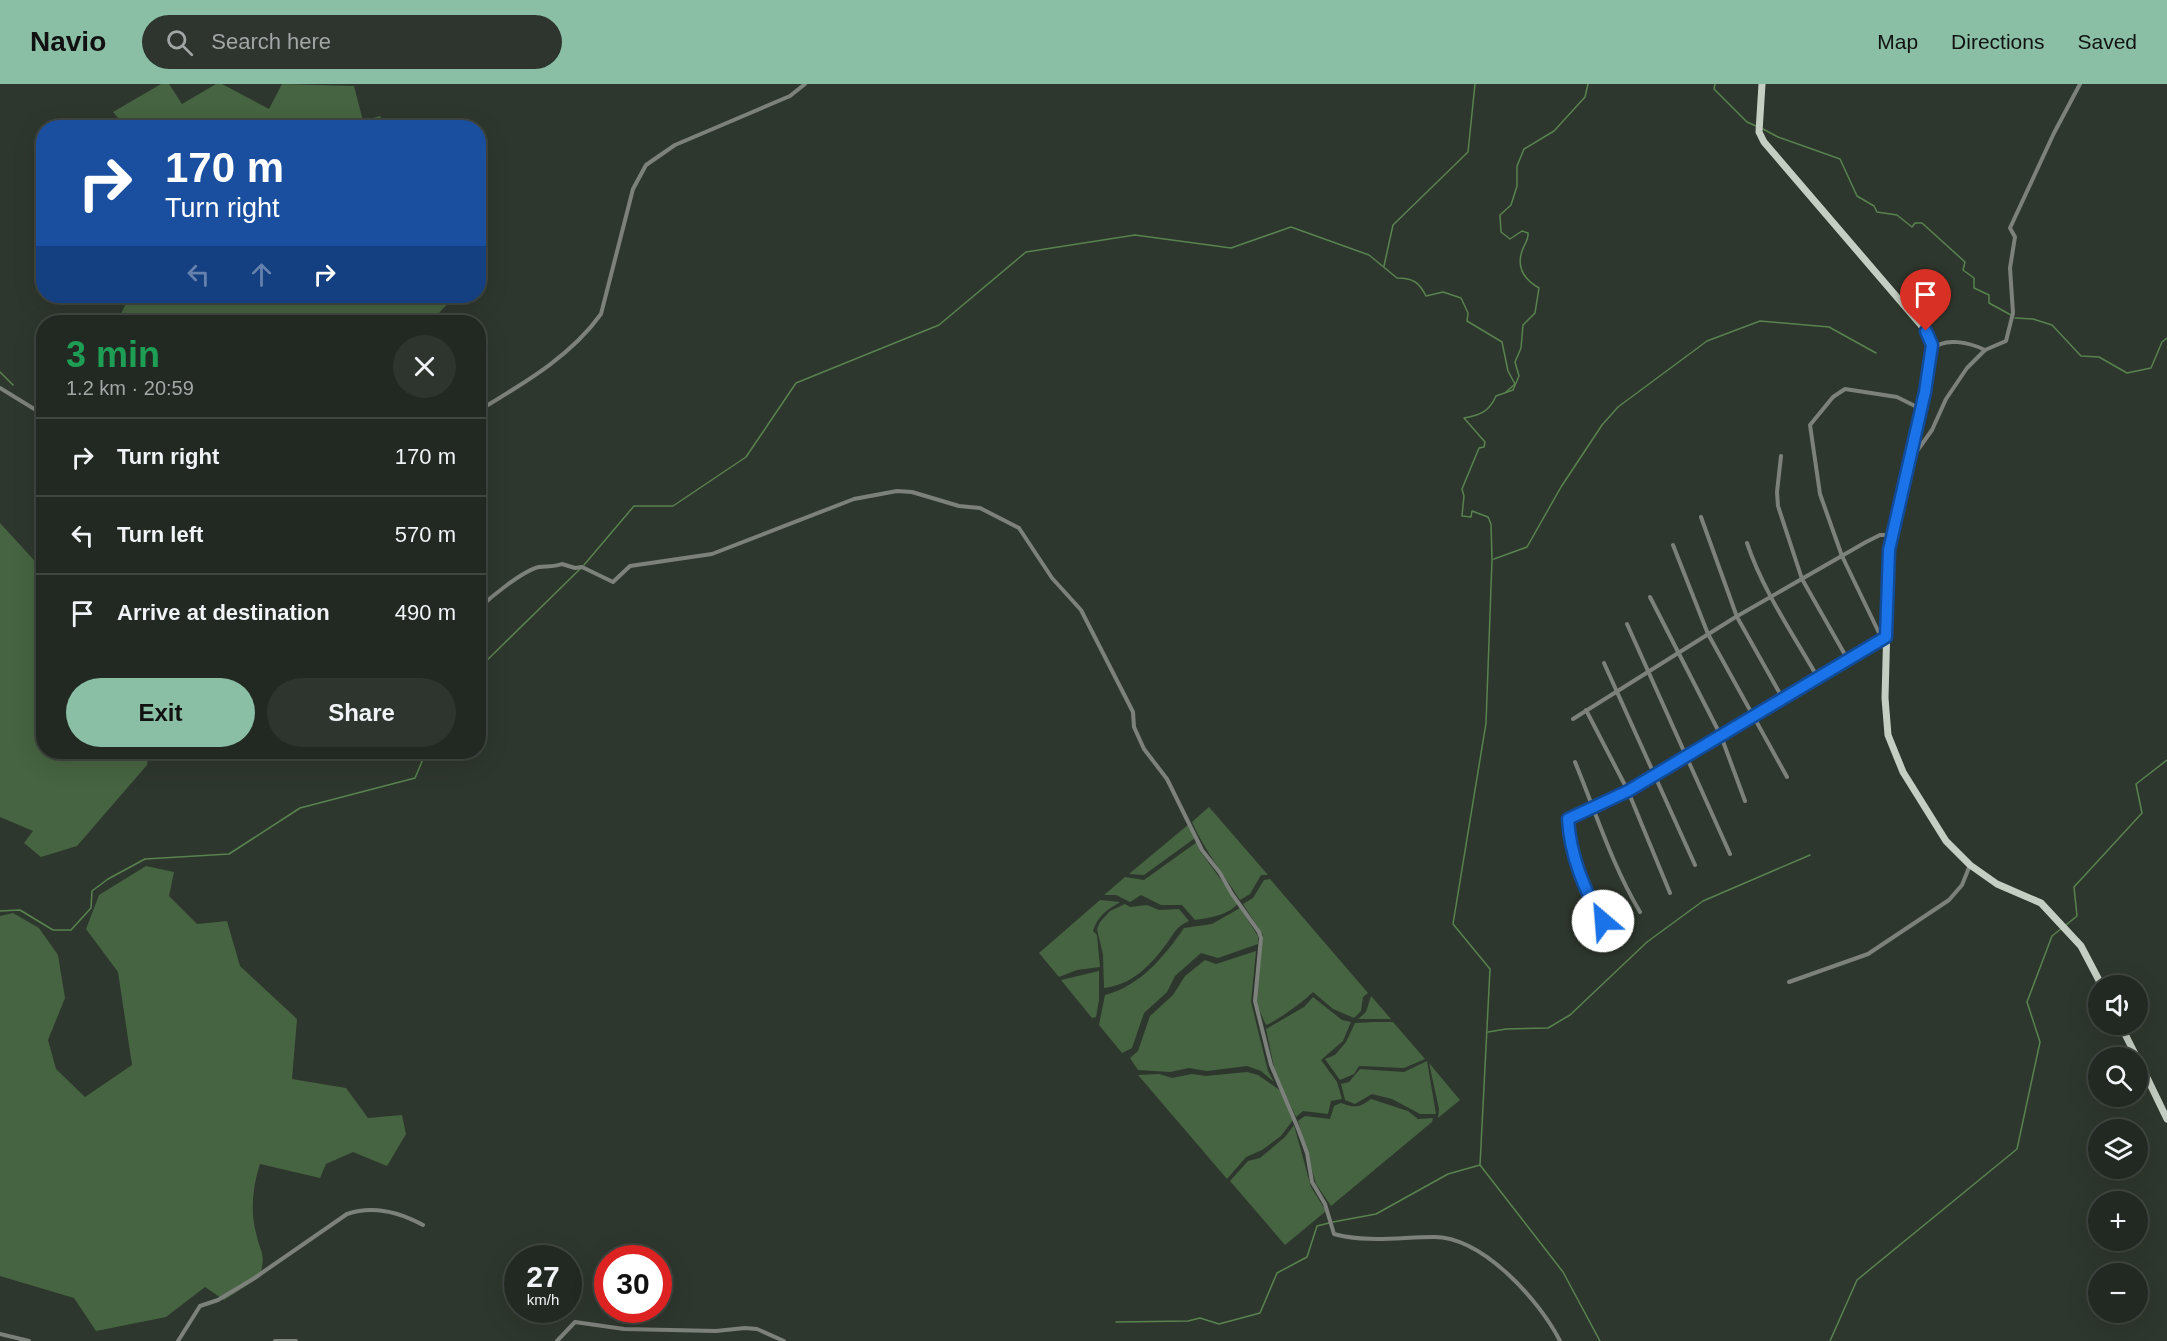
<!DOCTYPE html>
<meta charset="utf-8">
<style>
:root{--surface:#222922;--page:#2e352f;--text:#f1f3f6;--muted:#a2a6a5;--line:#3f4540;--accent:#8abfa5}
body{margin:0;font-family:Arial,sans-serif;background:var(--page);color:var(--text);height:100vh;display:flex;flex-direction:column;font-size:22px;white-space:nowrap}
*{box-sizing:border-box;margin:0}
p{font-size:20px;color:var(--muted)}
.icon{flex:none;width:33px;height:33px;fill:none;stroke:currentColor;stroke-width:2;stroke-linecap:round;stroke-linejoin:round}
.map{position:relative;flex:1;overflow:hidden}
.drawer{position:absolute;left:36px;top:231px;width:450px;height:444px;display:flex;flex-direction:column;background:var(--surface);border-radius:24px;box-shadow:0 6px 24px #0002,0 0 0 2px var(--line)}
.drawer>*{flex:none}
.banner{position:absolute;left:36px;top:36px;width:450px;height:183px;border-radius:24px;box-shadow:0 6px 24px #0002,0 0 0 2px var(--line);background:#1a4fa0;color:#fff;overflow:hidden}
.buttons{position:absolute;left:2088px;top:891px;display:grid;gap:12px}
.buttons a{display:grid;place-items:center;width:60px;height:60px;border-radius:50%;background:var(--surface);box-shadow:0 6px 24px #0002,0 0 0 2px var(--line);font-size:30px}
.speed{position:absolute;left:504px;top:1161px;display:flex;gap:12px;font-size:30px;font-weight:700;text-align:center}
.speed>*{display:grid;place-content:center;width:78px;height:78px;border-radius:50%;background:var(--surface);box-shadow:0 6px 24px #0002,0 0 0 2px var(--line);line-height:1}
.speed small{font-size:15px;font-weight:400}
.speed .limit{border:9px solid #d22;background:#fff;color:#111}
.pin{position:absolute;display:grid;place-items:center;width:51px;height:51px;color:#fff;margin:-62px -26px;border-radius:50% 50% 50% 0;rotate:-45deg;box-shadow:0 0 6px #0007}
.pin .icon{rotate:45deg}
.me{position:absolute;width:66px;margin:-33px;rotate:333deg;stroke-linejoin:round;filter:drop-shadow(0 0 4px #0008)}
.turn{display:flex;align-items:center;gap:21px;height:126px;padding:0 30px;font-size:27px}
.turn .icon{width:78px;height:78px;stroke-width:2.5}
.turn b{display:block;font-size:42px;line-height:51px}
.lanes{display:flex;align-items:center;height:57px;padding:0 30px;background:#0003;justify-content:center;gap:30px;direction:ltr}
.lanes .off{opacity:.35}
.round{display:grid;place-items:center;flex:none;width:63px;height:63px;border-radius:32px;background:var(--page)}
.headline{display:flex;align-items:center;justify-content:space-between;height:102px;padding:0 30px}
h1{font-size:36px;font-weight:700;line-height:45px;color:#1e9e55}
.button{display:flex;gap:12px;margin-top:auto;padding:12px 30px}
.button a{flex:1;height:69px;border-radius:36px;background:var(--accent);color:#111;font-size:24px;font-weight:700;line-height:69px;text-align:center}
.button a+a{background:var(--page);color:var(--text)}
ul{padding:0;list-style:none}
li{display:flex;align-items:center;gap:18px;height:78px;padding:0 30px;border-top:2px solid var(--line)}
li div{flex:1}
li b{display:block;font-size:22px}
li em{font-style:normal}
header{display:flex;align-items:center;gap:36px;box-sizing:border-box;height:84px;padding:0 30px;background:var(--accent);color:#111}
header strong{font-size:28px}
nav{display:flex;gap:33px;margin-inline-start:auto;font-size:21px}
.search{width:420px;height:54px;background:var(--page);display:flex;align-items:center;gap:15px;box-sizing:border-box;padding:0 21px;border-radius:33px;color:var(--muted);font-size:22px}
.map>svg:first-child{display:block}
</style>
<header>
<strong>Navio</strong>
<div class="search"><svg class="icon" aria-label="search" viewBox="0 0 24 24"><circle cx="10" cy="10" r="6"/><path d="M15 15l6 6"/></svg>Search here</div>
<nav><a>Map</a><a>Directions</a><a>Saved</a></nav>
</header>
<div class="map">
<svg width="2167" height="1257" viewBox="0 0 2167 1257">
<rect width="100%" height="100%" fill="#2e372d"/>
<!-- green -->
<g fill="#466441">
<path d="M161 0H169L182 20 216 0H222L269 25 282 0 354 2 363 37 380 32 387 43H126L113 28Z"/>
<path d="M126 212H450V217L431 238H117L128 215Z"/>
<path d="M0 439 43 486 44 668H149L147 681 77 762 41 773 24 759 33 747 0 733Z"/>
<path d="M1209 723 1268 791H1261L1250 810 1240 816C1224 791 1205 767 1192 738Z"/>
<path d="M1189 740 1195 754 1144 791 1129 790Z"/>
<path d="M1197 758 1200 767 1238 819C1230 831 1208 834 1195 836L1182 821H1161L1141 811 1130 818 1116 811H1104L1125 793 1144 796Z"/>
<path d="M146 782 174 788 169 812 197 840 227 837 240 882 297 935 292 995 346 1004 368 1034 402 1031 406 1050 387 1082 353 1068 326 1080 320 1094 260 1080C253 1101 250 1127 256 1149 261 1172 266 1167 260 1193L224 1216 205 1203 166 1233 96 1247 74 1214 0 1192V832L13 829 39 844 58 871 65 914 48 956 56 985 85 1013 132 981 118 888 86 845 99 811Z"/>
<path d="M1270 795 1368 909 1363 913 1361 927 1354 934 1333 925 1313 908C1304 917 1277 937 1266 941L1255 917 1263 851 1243 820 1253 814 1264 796Z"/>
<path d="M1100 816 1120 818C1107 826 1098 831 1093 847L1097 851 1100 883 1077 886 1059 893 1039 869Z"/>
<path d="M1125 820 1130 823 1147 821 1159 826 1179 825 1189 837C1177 842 1174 849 1167 859 1151 881 1132 901 1104 904L1103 871 1097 845 1100 838 1110 827Z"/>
<path d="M1240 824 1258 852V860L1218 874 1201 869 1175 892 1167 908 1144 929 1132 964 1122 969 1099 941 1105 911C1140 902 1164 873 1184 844L1212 840Z"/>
<path d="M1256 867 1251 918 1268 987 1274 998 1261 987 1247 982 1207 987 1189 984 1170 988 1138 986 1130 974 1138 967 1150 932 1173 911 1185 892 1205 876 1216 880Z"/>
<path d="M1099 887V916L1096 933 1092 934 1061 896Z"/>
<path d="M1371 912 1391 935H1358L1366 928Z"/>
<path d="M1313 913 1342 936 1351 938 1343 957 1321 976 1337 998 1342 1015 1331 1017 1328 1030 1303 1027 1296 1033 1275 988 1266 945 1304 923Z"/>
<path d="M1374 938H1393L1425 975 1404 984 1359 982 1354 990 1340 996 1325 975 1335 971 1346 958 1355 939Z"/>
<path d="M1427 977 1436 1030H1420L1392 1015 1372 1010 1355 1020 1345 1016 1341 1000 1349 998 1360 985 1404 988Z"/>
<path d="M1429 979 1460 1016 1438 1034 1439 1025Z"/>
<path d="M1247 988 1258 991 1281 1007 1293 1036 1281 1052 1262 1066 1246 1073 1227 1095 1138 991 1159 990 1172 994 1192 990 1206 992Z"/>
<path d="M1371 1015 1408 1027 1418 1035 1433 1034 1432 1038 1331 1122 1316 1100 1298 1037 1305 1032 1330 1035 1334 1022 1341 1019C1355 1024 1359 1024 1371 1015Z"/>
<path d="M1294 1041 1311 1103 1326 1127 1285 1161 1230 1097 1248 1077 1260 1074 1285 1053Z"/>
</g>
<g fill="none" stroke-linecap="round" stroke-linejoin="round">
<!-- stream -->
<g stroke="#58834f" stroke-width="1.5">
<path d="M1588 0 1585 13 1554 47 1524 65 1517 82V102L1511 121 1500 131 1501 148 1510 155 1522 147 1528 149C1529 156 1524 160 1522 167 1516 185 1525 196 1539 204L1535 229 1523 241 1521 264 1515 278 1519 292 1513 306 1496 312C1489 328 1480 331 1464 334L1485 358 1484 363 1479 364 1462 405 1464 412 1462 432 1471 433 1472 427 1488 433 1491 440 1492 476 1486 639 1453 840 1490 885 1480 1081 1563 1188 1600 1257"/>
<path d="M1715 0 1714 5 1747 38 1756 42"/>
<path d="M1763 45 1778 53 1840 75 1857 112 1874 122 1877 128 1897 131 1912 143 1915 139H1922L1965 178 1963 186 1974 194V204L1989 211V219L2011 231"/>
<path d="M1384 182 1393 141 1468 68 1475 0"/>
<path d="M2015 234 2033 235 2052 241 2081 272 2099 273 2127 289 2151 284 2162 258 2167 254"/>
<path d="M0 288 13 301"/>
<path d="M1494 475 1527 463 1561 403 1602 341 1618 323 1707 257 1760 237 1829 243 1876 269"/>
<path d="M584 481 634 422H673L746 373 796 299 939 241 1026 168 1135 151 1231 164 1291 143 1369 171 1397 194C1413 194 1419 198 1426 212L1443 208 1461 214 1468 229 1467 237 1502 258 1508 287 1515 300 1506 308"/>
<path d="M478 585 580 485"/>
<path d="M0 827 20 826 53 846H71L91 824 92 807 108 795 145 775 229 770 300 724 415 694 426 668"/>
<path d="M2066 841 2077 832 2074 803 2142 729 2136 700 2167 676"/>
<path d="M1488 948 1506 945 1548 944 1570 931 1647 858 1703 817 1810 771"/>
<path d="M1333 1138 1376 1130 1448 1090 1480 1081"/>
<path d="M1116 1238 1188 1237 1200 1234 1219 1240 1260 1229 1277 1189 1307 1173 1317 1142 1329 1139"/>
<path d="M1830 1257 1857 1196 2017 1065 2040 958 2027 918 2052 852 2062 844"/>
</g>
<!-- minor -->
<g stroke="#7d817c" stroke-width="4">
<path d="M1932 266C1944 252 1971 259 1985 266"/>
<path d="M0 304 44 331"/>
<path d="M478 327C524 299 570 273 601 230L633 105 646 81 675 61 790 12 805 0"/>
<path d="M1781 372 1777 408 1778 422 1802 495 1848 576"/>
<path d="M1912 374 1932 346 1946 315 1967 284 1985 266 2006 257 2013 229 2010 184 2015 153 2010 144 2054 49 2080 0"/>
<path d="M1701 433 1737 533 1783 615"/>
<path d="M1019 444 1052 494 1081 526 1133 628 1134 643 1144 665 1167 695 1202 766 1220 789 1232 810 1259 848 1261 854 1255 917 1271 981 1297 1042 1307 1069 1312 1098 1325 1120 1334 1150C1367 1159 1401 1153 1434 1153 1483 1153 1540 1217 1560 1257"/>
<path d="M1747 459C1763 507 1793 550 1818 594"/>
<path d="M1673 461 1708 550 1787 693"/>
<path d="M1650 513 1721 652 1745 717"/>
<path d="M478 525C491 513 522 487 539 483 547 482 554 483 562 480L575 484 582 483 613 498 630 482 712 470 854 415 897 407 912 408 959 422 980 424 1019 444"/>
<path d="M1627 540 1730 770"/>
<path d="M1882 555 1842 472 1820 410 1810 341 1833 313 1845 305 1897 313 1921 325"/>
<path d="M1604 579 1695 781"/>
<path d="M1586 626 1628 707 1670 809"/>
<path d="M1573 635 1734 534 1866 458 1880 451H1892"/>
<path d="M1575 678C1596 729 1612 781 1640 828"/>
<path d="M1611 851C1589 816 1570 776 1568 735L1626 708 1886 553"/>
<path d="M1789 898 1868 870 1949 816 1962 801 1970 781"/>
<path d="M0 1250 29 1257"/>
<path d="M178 1257 200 1222 218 1216 253 1195 347 1130C373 1121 401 1129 423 1141"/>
<path d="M275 1257H296"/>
<path d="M557 1257 575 1238 624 1245 716 1247 745 1244 757 1245 784 1257"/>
</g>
<!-- primary -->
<g stroke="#c5cec3" stroke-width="7">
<path d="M1762 0 1759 48 1764 58 1926 247 1932 261 1925 308 1889 466 1885 614 1888 651 1903 688 1946 757 1970 781 1997 800 2041 819 2081 862 2102 902"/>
<path d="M2120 940 2137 974"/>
<path d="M2138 975 2167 1035"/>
</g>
</g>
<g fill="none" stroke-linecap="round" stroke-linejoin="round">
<defs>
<path id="route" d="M1603 837C1584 807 1570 770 1568 735L1628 707 1886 553 1889 466 1925 308 1932 261 1926 247"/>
</defs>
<!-- route casing -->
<use href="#route" stroke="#114b97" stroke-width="15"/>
<!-- route -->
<use href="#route" stroke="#1a73e8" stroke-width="10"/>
</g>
</svg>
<div class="buttons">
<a><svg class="icon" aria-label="sound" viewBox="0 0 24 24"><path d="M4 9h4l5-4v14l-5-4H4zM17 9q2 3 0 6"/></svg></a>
<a><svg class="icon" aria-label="search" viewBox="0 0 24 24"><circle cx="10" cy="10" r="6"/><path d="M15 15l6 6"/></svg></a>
<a><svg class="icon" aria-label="layers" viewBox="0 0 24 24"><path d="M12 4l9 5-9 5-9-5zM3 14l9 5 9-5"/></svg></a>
<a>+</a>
<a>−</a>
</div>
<div class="speed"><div>27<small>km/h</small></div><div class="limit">30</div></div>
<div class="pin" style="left:1926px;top:247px;background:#d93025"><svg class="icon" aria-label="arrive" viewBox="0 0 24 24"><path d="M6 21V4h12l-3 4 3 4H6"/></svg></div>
<svg class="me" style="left:1603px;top:837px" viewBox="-20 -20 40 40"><circle r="19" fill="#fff"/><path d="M0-13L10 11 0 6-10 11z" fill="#1a73e8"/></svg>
<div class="banner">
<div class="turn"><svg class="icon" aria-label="right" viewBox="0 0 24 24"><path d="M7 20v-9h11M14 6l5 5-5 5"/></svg><div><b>170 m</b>Turn right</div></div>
<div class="lanes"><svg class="icon off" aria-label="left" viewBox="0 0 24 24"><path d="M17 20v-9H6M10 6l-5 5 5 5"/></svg><svg class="icon off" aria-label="ahead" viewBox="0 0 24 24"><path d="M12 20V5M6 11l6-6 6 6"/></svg><svg class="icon" aria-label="right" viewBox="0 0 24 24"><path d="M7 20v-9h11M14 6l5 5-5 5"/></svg></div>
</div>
<section class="drawer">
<div class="headline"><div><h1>3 min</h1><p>1.2 km · 20:59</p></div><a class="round"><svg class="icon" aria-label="close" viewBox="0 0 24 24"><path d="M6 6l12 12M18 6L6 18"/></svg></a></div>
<ul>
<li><svg class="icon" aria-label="right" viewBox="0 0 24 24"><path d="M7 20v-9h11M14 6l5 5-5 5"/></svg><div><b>Turn right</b></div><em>170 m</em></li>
<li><svg class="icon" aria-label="left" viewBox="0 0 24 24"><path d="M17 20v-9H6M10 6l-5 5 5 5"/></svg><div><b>Turn left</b></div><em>570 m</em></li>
<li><svg class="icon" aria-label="arrive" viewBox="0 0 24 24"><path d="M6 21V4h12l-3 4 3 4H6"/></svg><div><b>Arrive at destination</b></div><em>490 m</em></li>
</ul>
<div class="button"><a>Exit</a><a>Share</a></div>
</section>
</div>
